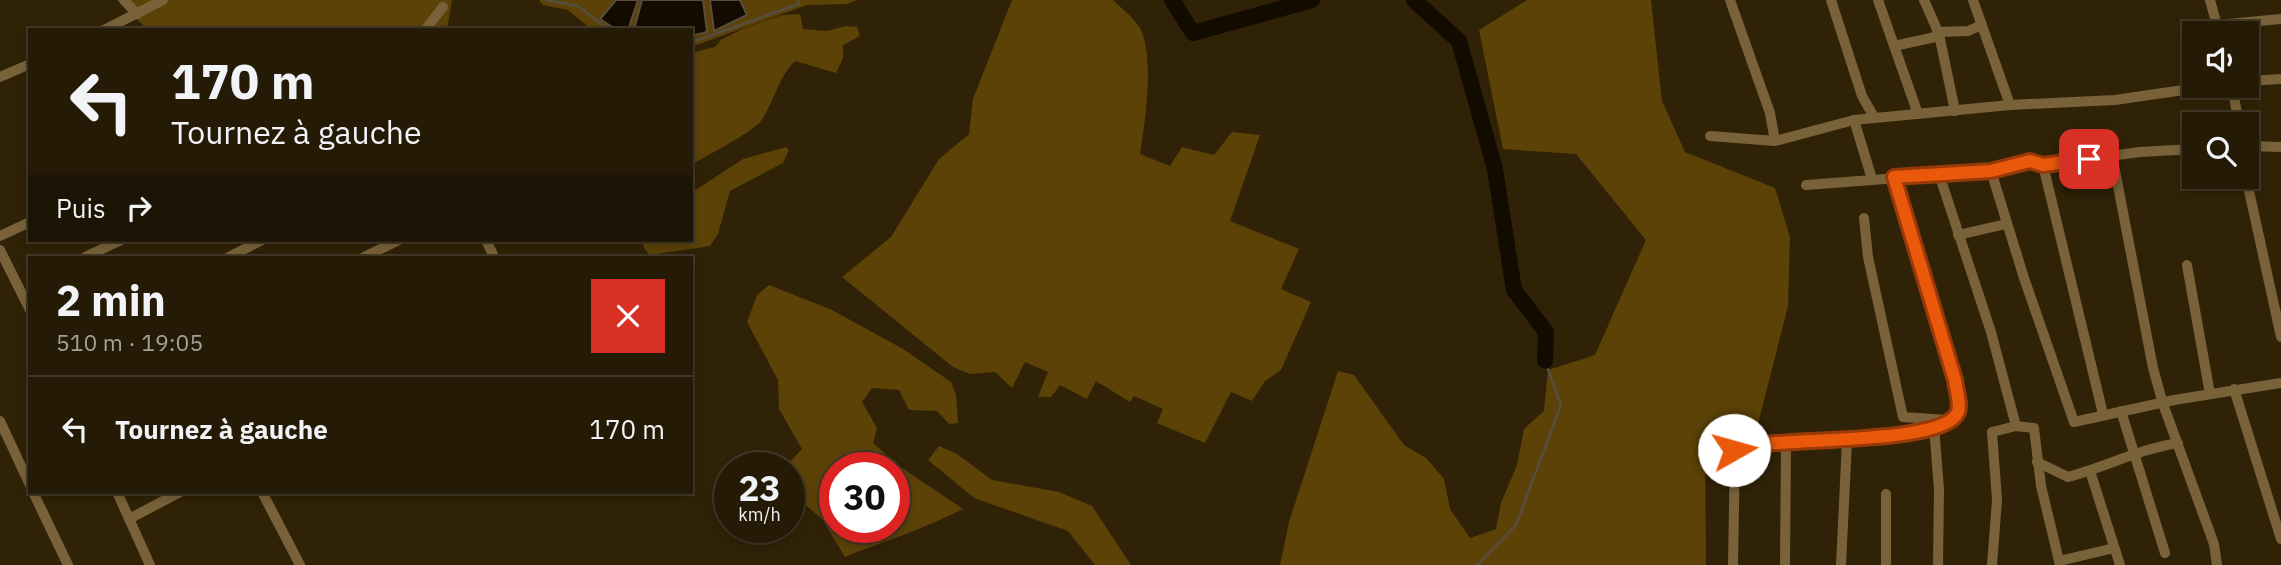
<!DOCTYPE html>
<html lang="fr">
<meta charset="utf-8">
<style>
:root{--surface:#241a05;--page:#2c230f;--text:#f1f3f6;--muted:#a3a19a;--line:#413827}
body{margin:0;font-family:"IBM Plex Sans",sans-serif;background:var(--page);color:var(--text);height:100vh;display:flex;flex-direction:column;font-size:26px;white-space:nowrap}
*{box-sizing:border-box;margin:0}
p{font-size:23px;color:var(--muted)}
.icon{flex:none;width:38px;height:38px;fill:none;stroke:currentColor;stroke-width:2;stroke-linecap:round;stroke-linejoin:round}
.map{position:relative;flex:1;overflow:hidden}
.side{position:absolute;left:28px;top:256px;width:665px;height:238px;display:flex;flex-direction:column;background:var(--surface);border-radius:0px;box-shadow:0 4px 10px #0003,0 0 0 2px var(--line)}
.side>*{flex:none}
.banner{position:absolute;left:28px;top:28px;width:665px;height:214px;border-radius:0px;box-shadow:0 4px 10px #0003,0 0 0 2px var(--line);background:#241a05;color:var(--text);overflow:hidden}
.tools{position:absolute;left:2182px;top:21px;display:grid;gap:14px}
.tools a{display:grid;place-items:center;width:77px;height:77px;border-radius:0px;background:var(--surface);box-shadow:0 4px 10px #0003,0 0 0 2px var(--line);font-size:35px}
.speed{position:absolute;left:714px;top:452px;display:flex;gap:14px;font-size:35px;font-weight:700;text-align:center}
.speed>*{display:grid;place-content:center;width:91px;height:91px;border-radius:50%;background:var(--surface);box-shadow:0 4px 10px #0003,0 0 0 2px var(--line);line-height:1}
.speed small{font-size:18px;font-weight:400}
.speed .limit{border:10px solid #d22;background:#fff;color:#111}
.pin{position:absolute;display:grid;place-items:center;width:60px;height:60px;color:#fff;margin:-30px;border-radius:14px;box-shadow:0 4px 10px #0006}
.me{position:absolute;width:77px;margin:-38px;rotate:83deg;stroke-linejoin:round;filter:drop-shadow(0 0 5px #0008)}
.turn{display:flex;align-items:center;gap:24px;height:147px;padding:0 28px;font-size:32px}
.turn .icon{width:91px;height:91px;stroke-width:2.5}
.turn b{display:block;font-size:49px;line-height:60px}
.then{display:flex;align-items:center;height:66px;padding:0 28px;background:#0003;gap:14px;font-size:26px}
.round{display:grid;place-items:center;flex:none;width:74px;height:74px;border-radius:0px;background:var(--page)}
.headline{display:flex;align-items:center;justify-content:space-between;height:119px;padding:0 28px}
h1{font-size:42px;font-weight:700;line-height:52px}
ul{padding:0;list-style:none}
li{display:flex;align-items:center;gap:21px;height:105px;padding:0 28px;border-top:2px solid var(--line)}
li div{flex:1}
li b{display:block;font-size:26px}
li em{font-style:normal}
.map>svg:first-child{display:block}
</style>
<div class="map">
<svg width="2281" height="565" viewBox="0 0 2281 565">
<rect width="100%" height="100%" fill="#302207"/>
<!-- green -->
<g fill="#5c4207" fill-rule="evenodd">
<path d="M117 0H452L447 30H148Z"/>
<path d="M539 0H857L847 4 807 5 691 47V30H592L568 10 543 5Z"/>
<path d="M1012 0H1113C1121 8 1134 18 1140 28 1155 59 1145 121 1140 154L1170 166 1182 147 1214 155 1232 132 1260 135 1230 221 1299 249 1281 289 1311 302 1281 370 1265 381 1252 401 1231 392 1205 443 1157 423 1163 409 1134 396 1130 402 1096 381 1087 399 1060 385 1051 397H1038L1048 372 1025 362 1012 388 995 372 970 374 953 367 842 277 891 237 939 159 969 134 973 99Z"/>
<path d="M1527 0H1651L1662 101 1685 152 1775 188 1790 237 1788 306 1758 424 1705 433 1706 565H1280L1289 522 1338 371 1354 375 1404 445 1426 458 1444 479 1450 509 1470 538 1496 529 1501 503 1517 465 1524 429 1544 411 1548 370 1595 355 1646 240 1576 154 1503 149 1479 30Z"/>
<path d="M800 14 803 29 827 31 845 26 857 27 860 36 843 45V58L836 73 795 61C779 76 774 102 761 121 755 130 703 159 691 164V53L715 47 722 39 747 27 782 15Z"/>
<path d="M786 147 789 150 783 163 730 191 718 234 710 246 649 255 643 246 644 240H691V193L743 159Z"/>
<path d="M769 285 832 310 903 349 951 382 956 395 958 423 949 424 937 411 909 410 899 390 872 388 862 402 877 428 873 443 899 466 963 509C926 528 885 541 845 557L822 519 789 491V467H785L802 449 779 409 778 380 747 322 757 295ZM894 467V527H835V467Z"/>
<path d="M939 446 957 454 992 480 1059 492 1092 506 1131 565H1095L1068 531 974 498 928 460Z"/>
</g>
<!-- water -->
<g fill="#140b00" stroke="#574e41" stroke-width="2">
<path d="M616 0H638L628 30H617L600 19Z"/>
<path d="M642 0H703L707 32 691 36V30H634Z"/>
<path d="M710 0H740L747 15 714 31Z"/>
</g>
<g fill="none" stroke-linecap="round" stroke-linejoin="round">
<!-- stream -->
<g stroke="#574e41" stroke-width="2.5">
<path d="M546 0 578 6 609 30"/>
<path d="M691 42C727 31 763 16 799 4L798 0"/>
<path d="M1477 565 1516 525 1561 405 1545 361"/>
</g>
<!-- river -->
<g stroke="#140b00" stroke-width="16">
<path d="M1172 0 1193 33 1312 0"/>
<path d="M1414 0 1459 41 1495 169 1514 290 1546 332 1545 361"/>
</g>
<!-- minor -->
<g stroke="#796239" stroke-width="10">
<path d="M124 0 137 14"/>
<path d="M1730 0 1770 113 1775 141"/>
<path d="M1831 0 1862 96 1874 117"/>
<path d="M1878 0 1918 114"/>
<path d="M1924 0 1939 34 1955 111"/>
<path d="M1973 0 2010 105"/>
<path d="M2210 0 2219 33"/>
<path d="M2217 25 2281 19"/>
<path d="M104 30 163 0"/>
<path d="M425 30 443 7"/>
<path d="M1937 32 1968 31 1982 25"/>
<path d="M1894 46 1940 36"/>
<path d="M0 77 30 64"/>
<path d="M2247 81 2281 79"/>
<path d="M2232 86 2239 124"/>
<path d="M1854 120 1872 179"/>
<path d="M1710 136 1775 141 1854 120 2010 105 2115 100 2211 86"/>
<path d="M2247 146 2281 147"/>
<path d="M2112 155 2153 368 2163 404 2214 544 2217 565"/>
<path d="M2043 165 2103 414"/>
<path d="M1991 171 2024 278 2074 422 2174 400 2281 383"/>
<path d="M1939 174 1991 332 2016 426"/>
<path d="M2246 177 2281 337"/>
<path d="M1806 185 1991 171 2030 161 2043 165 2140 152 2194 149"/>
<path d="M1864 218 1868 257 1903 417 1947 420"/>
<path d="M1958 235 2006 224"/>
<path d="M0 236 30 222"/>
<path d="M486 240 494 257"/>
<path d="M0 250 30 310"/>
<path d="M85 257 121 240"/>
<path d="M229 257 262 240"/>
<path d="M364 257 399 240"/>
<path d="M2187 265 2210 394"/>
<path d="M2234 389 2281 539"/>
<path d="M2121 411 2165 553"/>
<path d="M0 421 30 485"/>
<path d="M1934 426 1939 490 1938 565"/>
<path d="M2037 462 2068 477C2105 467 2140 449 2178 443"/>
<path d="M2090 471 2120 565"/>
<path d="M33 492 68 565"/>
<path d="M117 492 150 565"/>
<path d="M262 492 300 565"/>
<path d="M1886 494V565"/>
<path d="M129 519 180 492"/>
<path d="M2059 561 2114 548"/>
<path d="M1733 565 1735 448C1776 446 1937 442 1958 411L1955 380 1945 343 1894 178"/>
<path d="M1785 565 1786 445"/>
<path d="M1841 565 1847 441"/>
<path d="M1992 565 1997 500 1992 432 2016 426 2034 428 2041 486 2060 565"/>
</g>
</g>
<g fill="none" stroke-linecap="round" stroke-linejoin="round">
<defs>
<path id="route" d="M1734 450C1765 435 1943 448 1958 412 1961 404 1956 389 1955 380L1894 177 1991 171 2030 161 2043 165 2089 159"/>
</defs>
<!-- route casing -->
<use href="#route" stroke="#983908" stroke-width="18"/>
<!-- route -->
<use href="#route" stroke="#ea580c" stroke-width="12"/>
</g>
</svg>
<div class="tools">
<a><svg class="icon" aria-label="sound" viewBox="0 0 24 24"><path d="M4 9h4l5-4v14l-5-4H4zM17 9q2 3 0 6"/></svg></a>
<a><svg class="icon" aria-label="search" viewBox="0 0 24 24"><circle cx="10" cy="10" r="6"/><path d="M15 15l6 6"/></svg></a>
</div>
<div class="speed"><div>23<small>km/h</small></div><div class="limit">30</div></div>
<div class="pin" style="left:2089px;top:159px;background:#d93025"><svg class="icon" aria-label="arrive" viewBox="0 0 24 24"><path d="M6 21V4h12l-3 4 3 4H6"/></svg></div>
<svg class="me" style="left:1734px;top:450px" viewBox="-20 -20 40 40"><circle r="19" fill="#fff"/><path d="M0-13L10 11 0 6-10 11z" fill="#ea580c"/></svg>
<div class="banner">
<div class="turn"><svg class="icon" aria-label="left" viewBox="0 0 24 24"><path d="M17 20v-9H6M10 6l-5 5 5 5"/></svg><div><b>170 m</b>Tournez à gauche</div></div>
<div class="then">Puis<svg class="icon" aria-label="right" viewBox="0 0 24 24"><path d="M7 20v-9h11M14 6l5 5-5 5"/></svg></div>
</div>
<section class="side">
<div class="headline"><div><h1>2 min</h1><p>510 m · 19:05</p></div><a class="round" style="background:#d93025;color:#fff"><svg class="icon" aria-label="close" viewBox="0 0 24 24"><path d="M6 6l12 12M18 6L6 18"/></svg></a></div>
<ul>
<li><svg class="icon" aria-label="left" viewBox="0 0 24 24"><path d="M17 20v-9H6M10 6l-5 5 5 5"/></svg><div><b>Tournez à gauche</b></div><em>170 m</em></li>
</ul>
</section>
</div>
